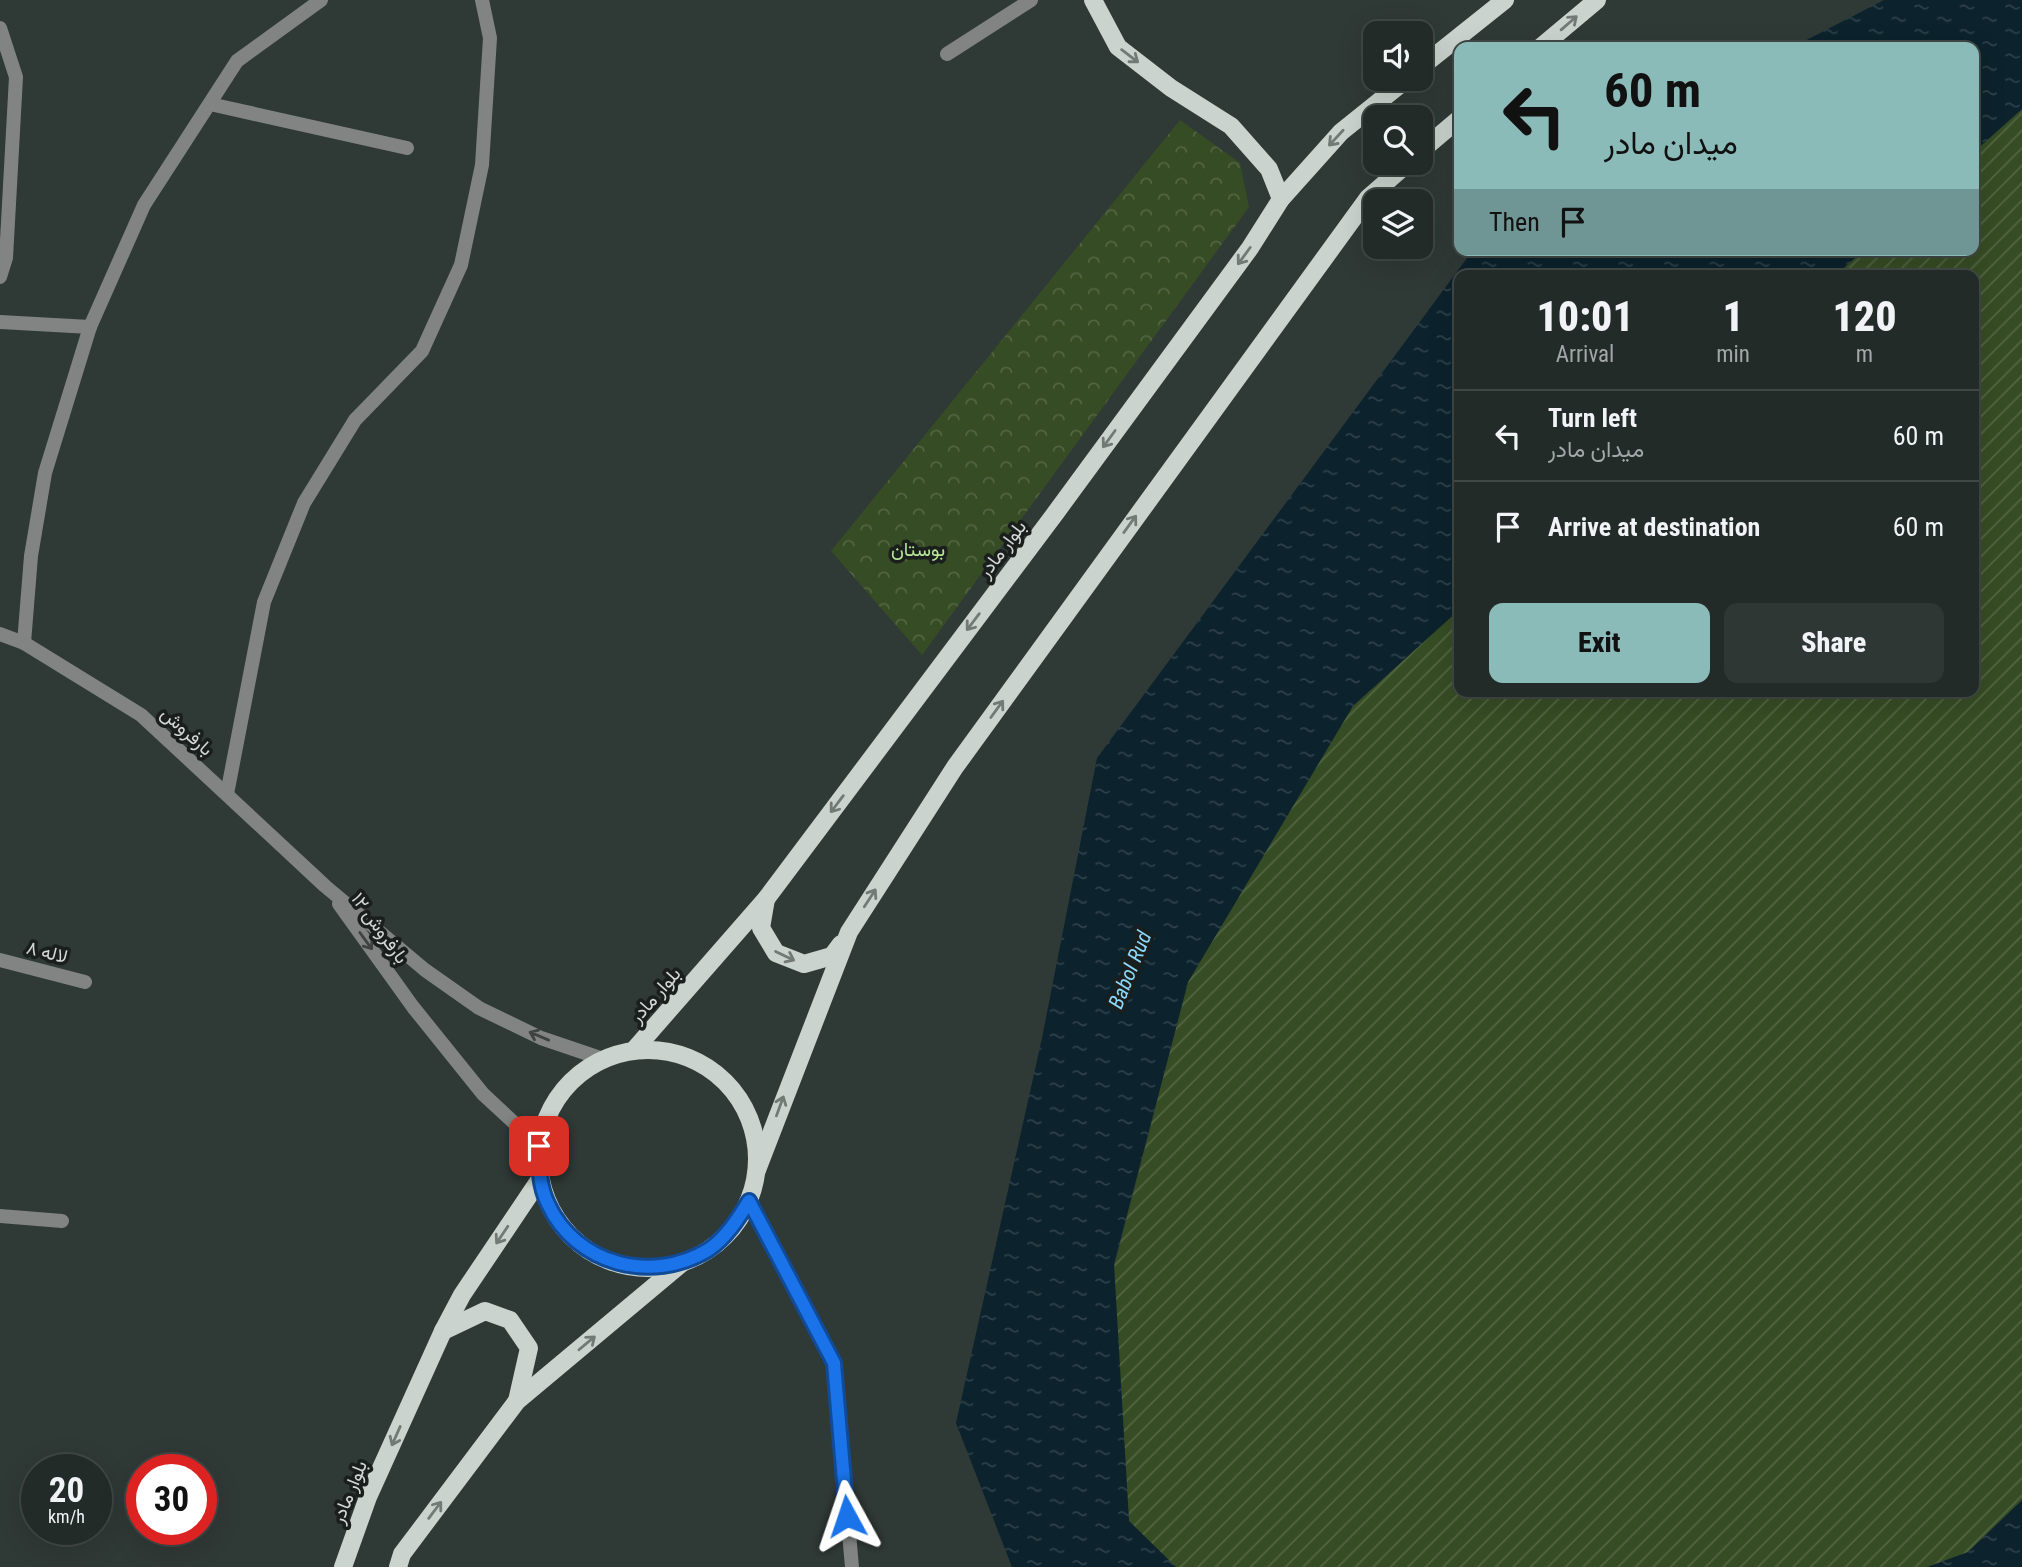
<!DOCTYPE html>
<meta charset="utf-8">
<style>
:root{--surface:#232b28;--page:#2f3734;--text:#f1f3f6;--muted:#a3a7a8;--line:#404745;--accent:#8bbbb9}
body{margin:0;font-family:"Roboto Condensed",Vazirmatn,sans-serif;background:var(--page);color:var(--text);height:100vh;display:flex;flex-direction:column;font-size:26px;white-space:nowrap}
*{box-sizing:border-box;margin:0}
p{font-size:23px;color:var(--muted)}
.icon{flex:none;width:38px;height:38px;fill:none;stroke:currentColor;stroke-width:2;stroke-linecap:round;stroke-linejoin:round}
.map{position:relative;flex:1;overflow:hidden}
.panel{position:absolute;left:1454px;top:270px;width:525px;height:427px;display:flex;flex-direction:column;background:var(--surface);border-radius:14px;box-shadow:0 7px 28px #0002,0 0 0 2px var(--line)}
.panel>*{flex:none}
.banner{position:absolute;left:1454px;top:42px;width:525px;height:214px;border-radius:14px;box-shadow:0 7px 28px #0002,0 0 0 2px var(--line);background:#8bbbb9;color:#111;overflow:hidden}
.tools{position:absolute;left:1363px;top:21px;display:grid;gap:14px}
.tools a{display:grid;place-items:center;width:70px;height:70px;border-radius:14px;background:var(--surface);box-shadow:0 7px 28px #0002,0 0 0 2px var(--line);font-size:35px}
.speed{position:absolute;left:21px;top:1454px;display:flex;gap:14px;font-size:35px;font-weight:700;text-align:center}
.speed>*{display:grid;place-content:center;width:91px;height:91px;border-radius:50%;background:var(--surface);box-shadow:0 7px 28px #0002,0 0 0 2px var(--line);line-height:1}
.speed small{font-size:18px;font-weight:400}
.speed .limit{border:10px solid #d22;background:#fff;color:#111}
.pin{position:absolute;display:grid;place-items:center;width:60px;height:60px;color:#fff;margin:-30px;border-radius:14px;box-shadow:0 4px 10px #0006}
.me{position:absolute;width:77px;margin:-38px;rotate:355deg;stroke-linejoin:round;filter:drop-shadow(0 0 5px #0008)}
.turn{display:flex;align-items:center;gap:24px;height:147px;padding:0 35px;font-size:32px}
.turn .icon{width:91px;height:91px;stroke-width:2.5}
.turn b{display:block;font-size:49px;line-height:60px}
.then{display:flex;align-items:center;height:66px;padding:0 35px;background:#0003;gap:14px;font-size:26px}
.eta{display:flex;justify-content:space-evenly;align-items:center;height:119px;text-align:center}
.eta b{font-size:42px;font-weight:800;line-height:49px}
.cta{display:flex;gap:14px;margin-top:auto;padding:14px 35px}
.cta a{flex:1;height:80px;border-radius:14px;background:var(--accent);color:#111;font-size:28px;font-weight:800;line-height:80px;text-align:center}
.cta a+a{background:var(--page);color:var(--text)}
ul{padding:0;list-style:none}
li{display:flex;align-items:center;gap:21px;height:91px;padding:0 35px;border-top:2px solid var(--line)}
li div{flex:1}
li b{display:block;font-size:26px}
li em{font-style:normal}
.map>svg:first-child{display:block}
</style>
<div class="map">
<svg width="2022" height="1567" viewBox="0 0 2022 1567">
<defs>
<pattern id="park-crowns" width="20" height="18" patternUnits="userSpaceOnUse" patternTransform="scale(1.75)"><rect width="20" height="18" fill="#364c24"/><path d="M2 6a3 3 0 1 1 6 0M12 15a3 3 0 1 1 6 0" fill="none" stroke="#526543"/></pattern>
<pattern id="garden-furrows" width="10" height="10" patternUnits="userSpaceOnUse" patternTransform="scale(1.75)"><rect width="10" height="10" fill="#364c24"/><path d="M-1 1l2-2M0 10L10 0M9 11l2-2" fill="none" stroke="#526543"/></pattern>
<pattern id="water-ripples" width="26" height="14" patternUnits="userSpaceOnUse" patternTransform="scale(1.75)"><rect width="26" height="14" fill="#0c222c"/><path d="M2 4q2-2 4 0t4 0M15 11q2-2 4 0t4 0" fill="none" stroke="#2e414a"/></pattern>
</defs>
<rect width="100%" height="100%" fill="#2f3936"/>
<!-- park -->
<path fill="url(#park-crowns)" d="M1180 120 1240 163 1249 207 922 655 831 551Z"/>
<!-- garden -->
<path fill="url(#garden-furrows)" d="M2022 105V1505L1951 1567H1171L1129 1521 1113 1271 1188 982 1297 790 1459 545 1460 691H1974V275H1767L1801 250H1974V132Z"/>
<!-- water -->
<g fill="url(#water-ripples)">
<path d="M1884 0H2022V109L1974 152V47H1793Z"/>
<path d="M1473 250H1864L1836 275H1460L1459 610 1353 706 1188 982 1114 1264 1129 1521 1176 1567H1012L956 1423 1042 1038 1097 758Z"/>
<path d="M2022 1500V1567H1927L1968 1552Z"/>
</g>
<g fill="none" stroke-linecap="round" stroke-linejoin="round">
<!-- street -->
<g stroke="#818482" stroke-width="14">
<path d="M0 28 16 77 6 258 0 277"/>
<path d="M947 54 1031 0"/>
<path d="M210 104 407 148"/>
<path d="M0 322 90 327"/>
<path d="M0 634 24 643 141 715 325 886 425 970 479 1008 541 1038 603 1059"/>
<path d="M24 643 31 556 45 473 90 327 144 205 237 61 321 0"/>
<path d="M227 794 264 602 304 503 355 420 422 351 461 265 482 165 490 38 482 0"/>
<path d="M339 904 413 1007 483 1094 539 1146"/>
<path d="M0 960 85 982"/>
<path d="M749 1201 834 1363 852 1567"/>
<path d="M0 1216 62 1221"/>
</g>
<!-- primary -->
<g stroke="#cad3cd" stroke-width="18">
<path d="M1093 0 1118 47 1171 88 1231 126 1269 169 1281 199"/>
<path d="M1541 47 1597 0"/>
<path d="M1421 67 1505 0"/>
<path d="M1421 151 1460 118"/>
<path d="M766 899 761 928 776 953 804 964 832 956 841 944"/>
<path d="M634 1050 766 899 1057 511 1250 248 1281 199 1341 132 1407 79"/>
<circle cx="648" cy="1159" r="109"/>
<path d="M757 1170 849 932 955 767 1368 198 1408 163"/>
<path d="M443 1331 485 1311 510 1320 529 1348 517 1401"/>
<path d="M343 1567 368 1497 443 1331 462 1295 540 1179"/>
<path d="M398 1567 402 1554 517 1401 682 1263"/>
</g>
</g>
<!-- one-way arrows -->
<defs><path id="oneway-shaft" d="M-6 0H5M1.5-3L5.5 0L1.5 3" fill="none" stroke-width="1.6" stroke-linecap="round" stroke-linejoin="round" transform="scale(1.75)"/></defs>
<g stroke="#727976">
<use href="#oneway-shaft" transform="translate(1569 23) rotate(-41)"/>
<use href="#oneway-shaft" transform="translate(1130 56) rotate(37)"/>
<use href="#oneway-shaft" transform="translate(1336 138) rotate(133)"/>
<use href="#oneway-shaft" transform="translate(1244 256) rotate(126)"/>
<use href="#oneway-shaft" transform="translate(1109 439) rotate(126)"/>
<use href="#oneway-shaft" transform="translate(1130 524) rotate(-54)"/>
<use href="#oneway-shaft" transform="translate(973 622) rotate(127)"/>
<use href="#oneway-shaft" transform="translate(997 709) rotate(-54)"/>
<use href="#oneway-shaft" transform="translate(837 804) rotate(127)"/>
<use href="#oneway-shaft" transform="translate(870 898) rotate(-57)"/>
<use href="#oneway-shaft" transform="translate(785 956) rotate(26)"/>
<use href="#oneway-shaft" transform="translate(780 1106) rotate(-70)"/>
<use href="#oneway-shaft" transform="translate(502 1235) rotate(124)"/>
<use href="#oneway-shaft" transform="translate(587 1343) rotate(-40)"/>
<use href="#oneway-shaft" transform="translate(396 1436) rotate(114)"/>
<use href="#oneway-shaft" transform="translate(435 1510) rotate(-53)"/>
</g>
<g stroke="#3e4241">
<use href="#oneway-shaft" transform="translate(366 941) rotate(54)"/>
<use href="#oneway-shaft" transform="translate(539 1036) rotate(-157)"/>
</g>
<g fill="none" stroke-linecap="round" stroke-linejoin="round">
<defs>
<path id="route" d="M539 1146C539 1166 539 1186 548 1204 576 1265 652 1284 708 1250 726 1238 738 1219 749 1201L834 1363 847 1516"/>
</defs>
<!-- route casing -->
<use href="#route" stroke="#114b97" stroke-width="18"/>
<!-- route -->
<use href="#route" stroke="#1a73e8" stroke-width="12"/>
</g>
<g text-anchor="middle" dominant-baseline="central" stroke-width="7" stroke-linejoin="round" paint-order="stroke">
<!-- park labels -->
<g font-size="19" fill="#b9e698" stroke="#1a1f1e">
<text x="918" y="549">بوستان</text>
</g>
<!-- street labels -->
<g font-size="19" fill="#d2d8d6" stroke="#1a1f1e">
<text transform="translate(1002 549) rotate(-53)">بلوار مادر</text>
<text transform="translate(187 731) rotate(42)">بارفروش</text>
<text transform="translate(380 928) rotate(54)">بارفروش ۱۲</text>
<text transform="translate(47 952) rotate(14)">لاله ۸</text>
<text transform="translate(655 995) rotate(-49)">بلوار مادر</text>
<text transform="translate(349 1492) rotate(-68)">بلوار مادر</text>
</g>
<!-- water labels -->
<g font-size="21" font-style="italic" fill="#8ad9fb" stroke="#1a1f1e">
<text transform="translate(1130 970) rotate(-68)">Babol Rud</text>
</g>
</g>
</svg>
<div class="tools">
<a><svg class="icon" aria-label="sound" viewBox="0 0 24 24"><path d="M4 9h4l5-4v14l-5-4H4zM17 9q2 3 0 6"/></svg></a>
<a><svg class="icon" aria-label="search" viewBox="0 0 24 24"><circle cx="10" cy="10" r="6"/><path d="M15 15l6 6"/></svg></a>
<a><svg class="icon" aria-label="layers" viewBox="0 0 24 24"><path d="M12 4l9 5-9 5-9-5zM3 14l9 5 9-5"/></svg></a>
</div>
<div class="speed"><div>20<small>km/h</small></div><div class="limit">30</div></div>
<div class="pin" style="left:539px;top:1146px;background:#d93025"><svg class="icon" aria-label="arrive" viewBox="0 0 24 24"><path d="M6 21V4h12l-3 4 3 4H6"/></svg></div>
<svg class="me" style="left:847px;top:1516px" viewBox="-20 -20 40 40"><path d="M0-17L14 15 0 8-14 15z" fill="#1a73e8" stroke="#fff" stroke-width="4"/></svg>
<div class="banner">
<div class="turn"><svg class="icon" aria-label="left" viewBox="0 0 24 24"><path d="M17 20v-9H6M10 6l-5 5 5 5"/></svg><div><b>60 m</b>میدان مادر</div></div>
<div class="then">Then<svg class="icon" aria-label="arrive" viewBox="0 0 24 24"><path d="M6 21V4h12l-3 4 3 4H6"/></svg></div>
</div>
<section class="panel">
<div class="eta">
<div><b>10:01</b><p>Arrival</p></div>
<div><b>1</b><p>min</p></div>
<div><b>120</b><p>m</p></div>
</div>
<ul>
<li><svg class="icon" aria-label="left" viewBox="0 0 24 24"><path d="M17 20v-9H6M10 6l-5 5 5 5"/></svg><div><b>Turn left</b><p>میدان مادر</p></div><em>60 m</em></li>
<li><svg class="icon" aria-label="arrive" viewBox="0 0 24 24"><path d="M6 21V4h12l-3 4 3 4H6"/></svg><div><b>Arrive at destination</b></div><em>60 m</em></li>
</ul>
<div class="cta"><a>Exit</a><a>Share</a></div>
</section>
</div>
